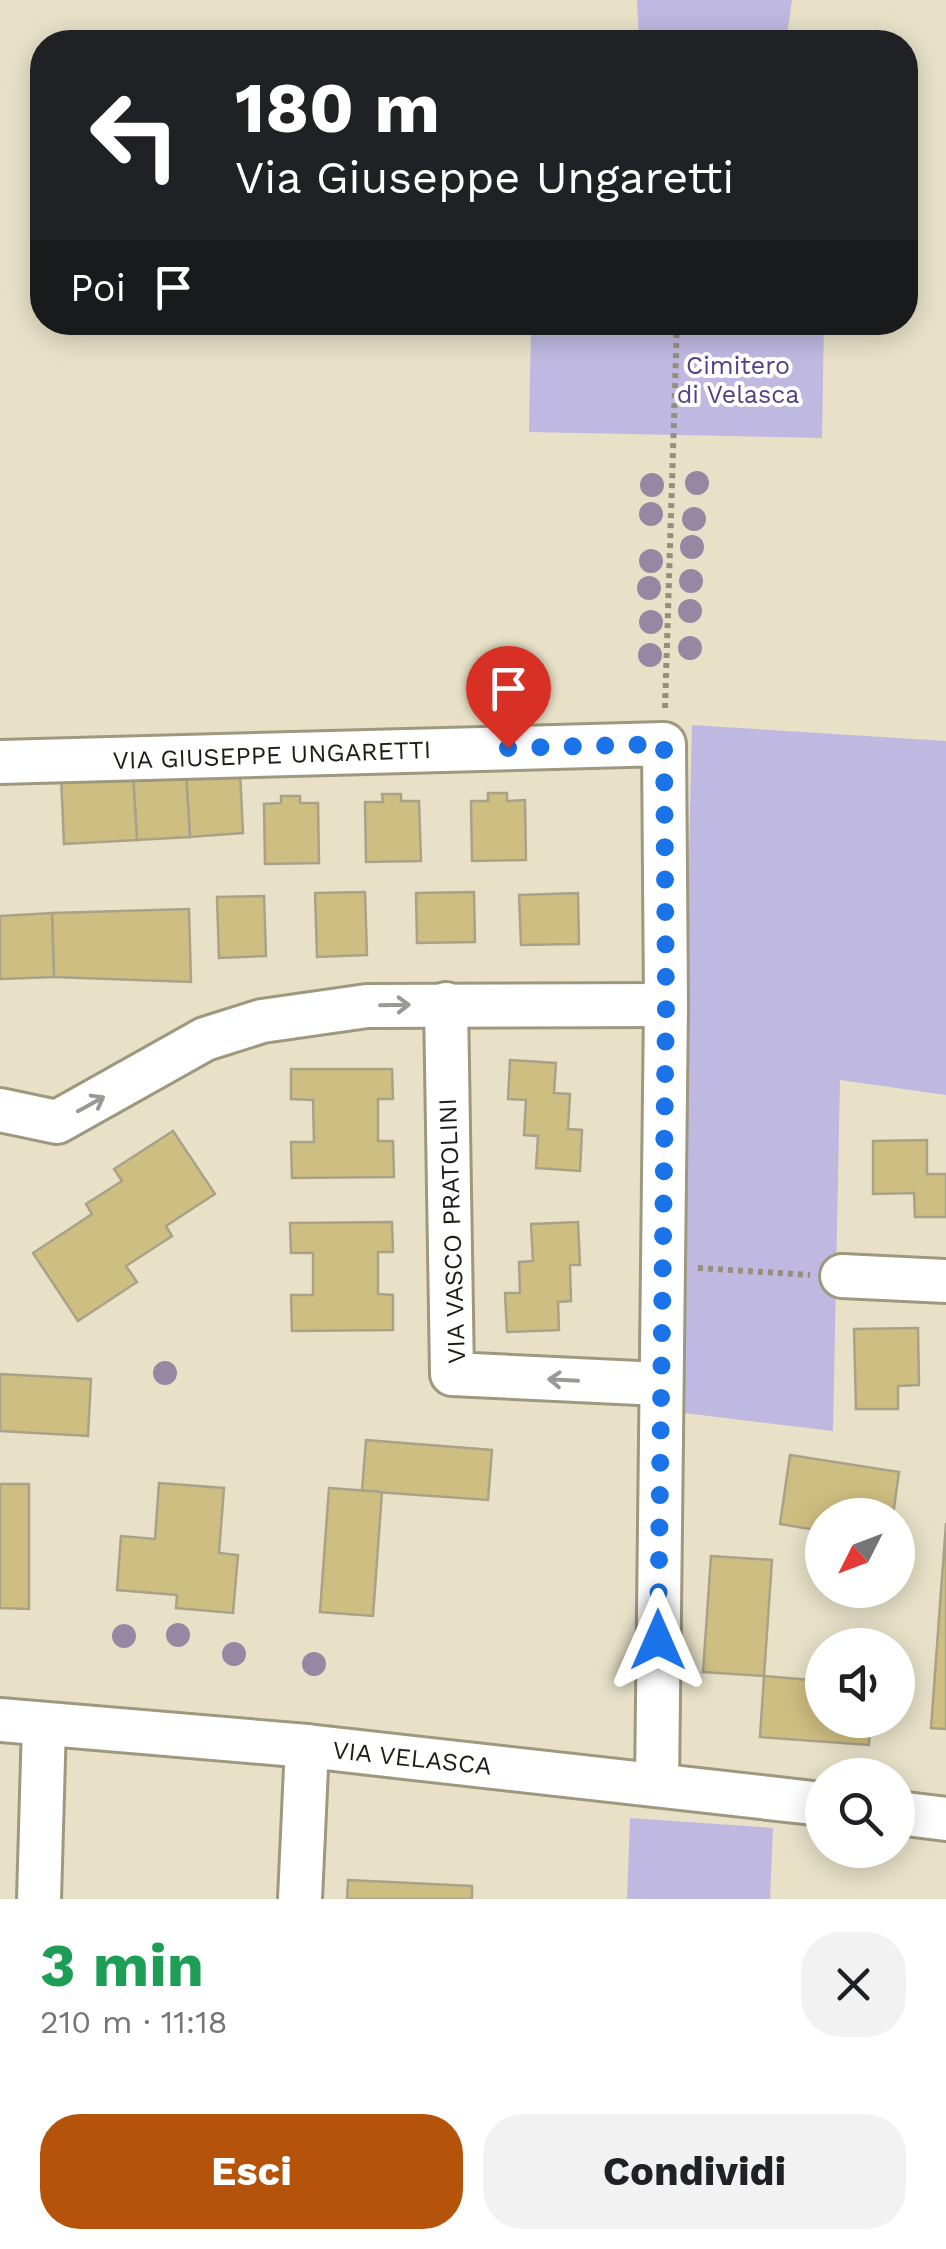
<!DOCTYPE html>
<html lang="it">
<meta charset="utf-8">
<style>
:root{--surface:#fff;--page:#f2f2f2;--text:#202124;--muted:#757577;--accent:#b45309}
body{margin:0;font-family:"Work Sans",sans-serif;background:var(--page);color:var(--text);height:100vh;display:flex;flex-direction:column;font-size:38px;white-space:nowrap}
*{box-sizing:border-box;margin:0}
p{font-size:32px;color:var(--muted)}
.icon{flex:none;width:55px;height:55px;fill:none;stroke:currentColor;stroke-width:2;stroke-linecap:round;stroke-linejoin:round}
.map{position:relative;height:1899px;overflow:hidden}
.drawer{display:flex;flex-direction:column;background:var(--surface);flex:1}
.drawer>*{flex:none}
.hud{position:absolute;left:30px;top:30px;width:888px;height:305px;border-radius:40px;box-shadow:0 5px 25px #0003;background:#202124;color:#fff;overflow:hidden}
.needle{width:65px;rotate:228deg}
.buttons{position:absolute;left:805px;top:1498px;display:grid;gap:20px}
.buttons a{display:grid;place-items:center;width:110px;height:110px;border-radius:50%;background:var(--surface);box-shadow:0 5px 25px #0003;font-size:50px}
.pin{position:absolute;display:grid;place-items:center;width:85px;height:85px;color:#fff;margin:-102px -42px;border-radius:50% 50% 50% 0;rotate:-45deg;box-shadow:0 0 10px #0007}
.pin .icon{rotate:45deg}
.me{position:absolute;width:110px;margin:-55px;rotate:0deg;stroke-linejoin:round;filter:drop-shadow(0 0 8px #0008)}
.turn{display:flex;align-items:center;gap:35px;height:210px;padding:0 40px;font-size:45px}
.turn .icon{width:130px;height:130px;stroke-width:2.5}
.turn b{display:block;font-size:70px;line-height:85px}
.then{display:flex;align-items:center;height:95px;padding:0 40px;background:#0003;gap:20px;font-size:38px}
.round{display:grid;place-items:center;flex:none;width:105px;height:105px;border-radius:40px;background:var(--page)}
.summary{display:flex;align-items:center;justify-content:space-between;height:170px;padding:0 40px}
h1{font-size:60px;font-weight:700;line-height:75px;color:#1e9e55}
.button{display:flex;gap:20px;margin-top:auto;padding:20px 40px}
.button a{flex:1;height:115px;border-radius:40px;background:var(--accent);color:#fff;font-size:40px;font-weight:700;line-height:115px;text-align:center}
.button a+a{background:var(--page);color:var(--text)}
.map>svg:first-child{display:block}
</style>
<div class="map">
<svg width="946" height="1899" viewBox="0 0 946 1899">
<rect width="100%" height="100%" fill="#e8e1c8"/>
<!-- green -->
<g fill="#bfb8e0">
<path d="M637 0H792L786 42H639Z"/>
<path d="M531 323H824L822 438 529 432Z"/>
<path d="M692 725 946 741V1095L840 1080 833 1431 676 1412Z"/>
<path d="M630 1818 773 1828 770 1899H627Z"/>
</g>
<!-- building -->
<g fill="#cfbe81" stroke="#a8a289" stroke-width="2.5">
<path d="M240 771 243 833 190 837 186 773Z"/>
<path d="M186 773 190 837 137 840 133 776Z"/>
<path d="M61 776H133L137 840 64 844Z"/>
<path d="M488 793H507V801L525 800 526 860 472 861 471 801H488Z"/>
<path d="M382 794H401V801H419L421 861 366 862 365 802H383Z"/>
<path d="M281 796H300V803H318L319 863 265 864 264 804 281 803Z"/>
<path d="M365 892 367 955 317 957 315 893Z"/>
<path d="M474 892 475 942 417 943 416 893Z"/>
<path d="M578 893 579 944 521 945 519 895Z"/>
<path d="M264 896 266 956 219 958 217 897Z"/>
<path d="M189 909 191 982 54 977 52 913Z"/>
<path d="M52 913 54 977 0 979V916Z"/>
<path d="M510 1060 556 1063 554 1093 570 1094 568 1129 582 1130 580 1171 536 1168 538 1136 524 1135 526 1100 508 1099Z"/>
<path d="M291 1069H392L393 1099H378V1141H393L394 1177 292 1178 291 1142H314L313 1100 291 1099Z"/>
<path d="M173 1131 215 1194 166 1226 172 1236 126 1266 137 1282 78 1321 33 1253 92 1214 86 1204 122 1181 114 1169Z"/>
<path d="M927 1140V1174H946V1217H915L914 1193 873 1194V1141Z"/>
<path d="M392 1222 393 1252H378V1294L393 1295V1330L292 1331 291 1295H313V1253H291L290 1223Z"/>
<path d="M578 1222 580 1265H570L571 1301 558 1302 559 1330 507 1332 505 1293H520L519 1262 533 1261 531 1224Z"/>
<path d="M918 1328 919 1385 898 1386V1409H856L854 1329Z"/>
<path d="M0 1374 91 1379 88 1436 0 1431Z"/>
<path d="M366 1440 492 1450 488 1500 362 1491Z"/>
<path d="M790 1455 899 1472 893 1515H822V1531L780 1524Z"/>
<path d="M159 1483 224 1488 219 1553 238 1555 233 1613 176 1608 177 1595 117 1590 121 1536 155 1539Z"/>
<path d="M0 1484H29V1609L0 1608Z"/>
<path d="M329 1488 382 1492 373 1616 320 1612Z"/>
<path d="M946 1523V1729L931 1728Z"/>
<path d="M711 1556 772 1560 764 1676 703 1672Z"/>
<path d="M764 1676 822 1681V1720H870L869 1745 760 1737Z"/>
<path d="M348 1880 472 1886V1899H347Z"/>
</g>
<g fill="none" stroke-linecap="round" stroke-linejoin="round">
<defs>
<g id="minor">
<path d="M0 762 664 744 666 1005 657 1785"/>
<path d="M446 1004 452 1374 660 1384"/>
<path d="M0 1110 57 1122 205 1039 262 1021 367 1006 666 1005"/>
<path d="M842 1276 946 1281"/>
<path d="M0 1720 307 1746 822 1804"/>
<path d="M898 1813 946 1819"/>
<path d="M39 1899 44 1724"/>
<path d="M300 1899 307 1746"/>
</g>
</defs>
<!-- minor casing -->
<use href="#minor" stroke="#9e987f" stroke-width="48"/>
<!-- path -->
<g stroke="#95907d" stroke-width="6" stroke-dasharray="5 5" stroke-linecap="butt">
<path d="M665 708 677 322"/>
<path d="M698 1268 810 1275"/>
</g>
<!-- minor -->
<use href="#minor" stroke="#fff" stroke-width="42"/>
</g>
<!-- trees -->
<g fill="#9688a3">
<circle cx="697" cy="483" r="12"/>
<circle cx="652" cy="485" r="12"/>
<circle cx="651" cy="514" r="12"/>
<circle cx="694" cy="519" r="12"/>
<circle cx="692" cy="547" r="12"/>
<circle cx="651" cy="561" r="12"/>
<circle cx="691" cy="581" r="12"/>
<circle cx="649" cy="588" r="12"/>
<circle cx="690" cy="611" r="12"/>
<circle cx="651" cy="622" r="12"/>
<circle cx="690" cy="648" r="12"/>
<circle cx="650" cy="655" r="12"/>
<circle cx="165" cy="1373" r="12"/>
<circle cx="178" cy="1635" r="12"/>
<circle cx="124" cy="1636" r="12"/>
<circle cx="234" cy="1654" r="12"/>
<circle cx="314" cy="1664" r="12"/>
</g>
<!-- one-way arrows -->
<defs><path id="oneway-shaft" d="M-6 0H5M1.5-3L5.5 0L1.5 3" fill="none" stroke-width="1.6" stroke-linecap="round" stroke-linejoin="round" transform="scale(2.5)"/></defs>
<g stroke="#9a9995">
<use href="#oneway-shaft" transform="translate(395 1005) rotate(-1)"/>
<use href="#oneway-shaft" transform="translate(91 1104) rotate(-29)"/>
<use href="#oneway-shaft" transform="translate(563 1380) rotate(-177)"/>
</g>
<g fill="none" stroke-linecap="round" stroke-linejoin="round">
<!-- route -->
<path stroke="#1a73e8" stroke-width="18" stroke-dasharray="0 32.4" d="M508 748 664 744 666 1005 658 1640"/>
</g>
<g text-anchor="middle" dominant-baseline="central" stroke-width="8" stroke-linejoin="round" paint-order="stroke">
<!-- park labels -->
<g font-size="25" fill="#534085" stroke="#fff">
<text x="738" y="365">Cimitero<tspan x="738" dy="29">di Velasca</tspan></text>
</g>
<!-- street labels -->
<g font-size="25" fill="#1f1d13" stroke="#fff">
<text transform="translate(272 755) rotate(-2)">VIA GIUSEPPE UNGARETTI</text>
<text transform="translate(452 1231) rotate(-92)">VIA VASCO PRATOLINI</text>
<text transform="translate(412 1758) rotate(6)">VIA VELASCA</text>
</g>
</g>
</svg>
<div class="buttons">
<a><svg class="needle" viewBox="-14 -14 28 28"><path d="M0-13l5 13h-10z" fill="#e53935"/><path d="M0 13l5-13h-10z" fill="#757577"/></svg></a>
<a><svg class="icon" aria-label="sound" viewBox="0 0 24 24"><path d="M4 9h4l5-4v14l-5-4H4zM17 9q2 3 0 6"/></svg></a>
<a><svg class="icon" aria-label="search" viewBox="0 0 24 24"><circle cx="10" cy="10" r="6"/><path d="M15 15l6 6"/></svg></a>
</div>
<div class="pin" style="left:508px;top:748px;background:#d93025"><svg class="icon" aria-label="arrive" viewBox="0 0 24 24"><path d="M6 21V4h12l-3 4 3 4H6"/></svg></div>
<svg class="me" style="left:658px;top:1640px" viewBox="-20 -20 40 40"><path d="M0-17L14 15 0 8-14 15z" fill="#1a73e8" stroke="#fff" stroke-width="4"/></svg>
<div class="hud">
<div class="turn"><svg class="icon" aria-label="left" viewBox="0 0 24 24"><path d="M17 20v-9H6M10 6l-5 5 5 5"/></svg><div><b>180 m</b>Via Giuseppe Ungaretti</div></div>
<div class="then">Poi<svg class="icon" aria-label="arrive" viewBox="0 0 24 24"><path d="M6 21V4h12l-3 4 3 4H6"/></svg></div>
</div>
</div>
<section class="drawer">
<div class="summary"><div><h1>3 min</h1><p>210 m · 11:18</p></div><a class="round"><svg class="icon" aria-label="close" viewBox="0 0 24 24"><path d="M6 6l12 12M18 6L6 18"/></svg></a></div>
<div class="button"><a>Esci</a><a>Condividi</a></div>
</section>
